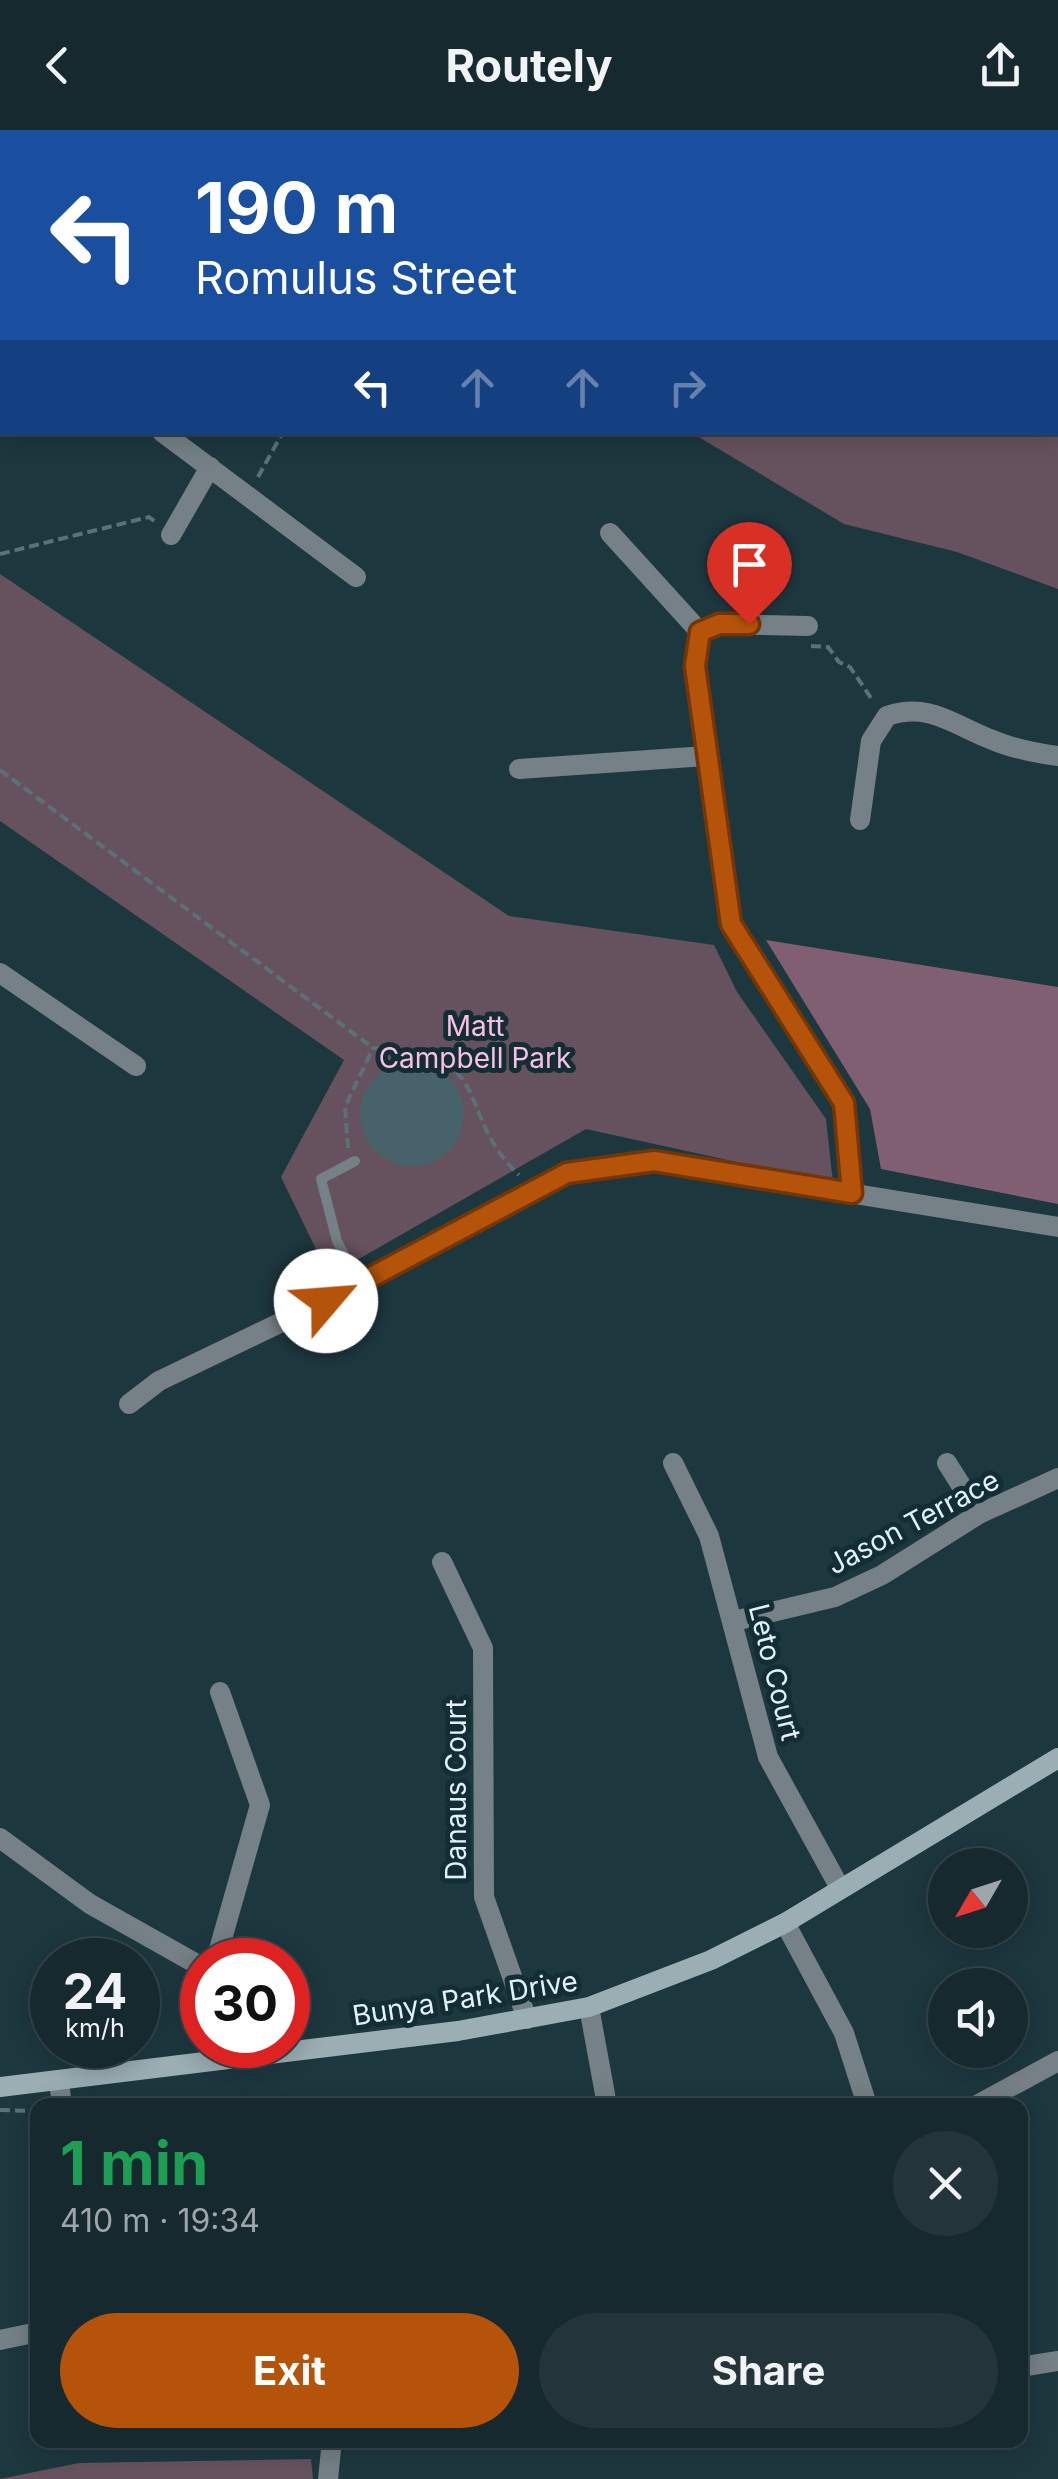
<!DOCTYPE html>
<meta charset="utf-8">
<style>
:root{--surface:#16292f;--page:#23353b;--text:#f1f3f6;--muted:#9ea6aa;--line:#35454b;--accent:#b45309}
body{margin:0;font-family:Inter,sans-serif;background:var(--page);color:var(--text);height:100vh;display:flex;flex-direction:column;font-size:38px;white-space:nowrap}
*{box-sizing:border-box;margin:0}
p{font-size:32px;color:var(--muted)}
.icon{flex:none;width:55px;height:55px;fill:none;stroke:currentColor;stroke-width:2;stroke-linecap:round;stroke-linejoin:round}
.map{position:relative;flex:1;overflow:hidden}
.side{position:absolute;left:30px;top:1968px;width:998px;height:350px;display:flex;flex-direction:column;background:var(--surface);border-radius:20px;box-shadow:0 5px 25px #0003,0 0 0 2px var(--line)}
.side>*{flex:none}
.hud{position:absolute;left:0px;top:0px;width:1060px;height:305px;box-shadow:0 5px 25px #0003,0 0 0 2px var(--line);background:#1a4fa0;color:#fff;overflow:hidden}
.needle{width:65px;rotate:231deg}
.tools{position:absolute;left:928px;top:1718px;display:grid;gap:20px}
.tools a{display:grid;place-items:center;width:100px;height:100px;border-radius:50%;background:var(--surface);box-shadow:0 5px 25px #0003,0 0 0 2px var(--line);font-size:50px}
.speed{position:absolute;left:30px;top:1808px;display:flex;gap:20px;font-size:50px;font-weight:700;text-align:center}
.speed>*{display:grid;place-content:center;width:130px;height:130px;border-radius:50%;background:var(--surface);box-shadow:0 5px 25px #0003,0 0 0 2px var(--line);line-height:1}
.speed small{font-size:25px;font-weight:400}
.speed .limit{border:15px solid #d22;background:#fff;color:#111}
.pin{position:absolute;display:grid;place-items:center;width:85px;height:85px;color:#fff;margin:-102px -42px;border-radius:50% 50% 50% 0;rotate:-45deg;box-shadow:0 0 10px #0007}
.pin .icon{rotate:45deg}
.me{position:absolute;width:110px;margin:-55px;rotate:63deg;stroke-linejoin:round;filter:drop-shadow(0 0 8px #0008)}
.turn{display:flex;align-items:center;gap:35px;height:210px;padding:0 30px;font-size:45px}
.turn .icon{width:130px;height:130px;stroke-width:2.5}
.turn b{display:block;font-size:70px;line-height:85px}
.lanes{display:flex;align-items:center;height:95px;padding:0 30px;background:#0003;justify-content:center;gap:50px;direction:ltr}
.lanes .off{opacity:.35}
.round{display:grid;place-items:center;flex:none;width:105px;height:105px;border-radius:52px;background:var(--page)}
.headline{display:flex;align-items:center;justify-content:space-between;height:170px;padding:0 30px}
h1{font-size:60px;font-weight:700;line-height:75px;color:#1e9e55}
.primary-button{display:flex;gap:20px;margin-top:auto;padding:20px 30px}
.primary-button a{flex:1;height:115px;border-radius:60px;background:var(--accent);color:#fff;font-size:40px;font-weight:700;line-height:115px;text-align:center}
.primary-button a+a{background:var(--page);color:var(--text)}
header{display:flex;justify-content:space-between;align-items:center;height:130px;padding:0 30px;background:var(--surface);font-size:45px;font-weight:700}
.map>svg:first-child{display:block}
</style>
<header><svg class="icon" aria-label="back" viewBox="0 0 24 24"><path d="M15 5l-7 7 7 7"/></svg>Routely<svg class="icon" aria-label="share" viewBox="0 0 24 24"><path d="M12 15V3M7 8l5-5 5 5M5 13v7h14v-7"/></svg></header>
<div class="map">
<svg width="1058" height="2349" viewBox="0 0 1058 2349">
<rect width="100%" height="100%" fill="#1d373f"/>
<!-- green -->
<g fill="#66525e">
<path d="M372 0H1058V459L957 422 844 394 692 303 1058 302V2Z"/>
<path d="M0 444 509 786 714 815 737 862 826 989 833 1053 586 999 329 1146 281 1047 344 930 0 691Z"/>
<path d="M311 2329 313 2349H0L79 2333Z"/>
</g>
<!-- forest -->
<path fill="#815f73" d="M766 810 1058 857V1074L881 1039 870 979Z"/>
<!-- building -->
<circle fill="#47626b" cx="412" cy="984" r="52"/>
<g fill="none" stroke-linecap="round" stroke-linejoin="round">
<!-- path -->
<g stroke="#5a7178" stroke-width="4" stroke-dasharray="10 5" stroke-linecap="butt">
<path d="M595 0 598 2"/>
<path d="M258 347 283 302"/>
<path d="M0 424 149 387 158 394"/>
<path d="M811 516 828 517 839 532 850 537 873 571"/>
<path d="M0 640 373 918"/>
<path d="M348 1018 345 977 373 918C501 923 451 980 519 1045"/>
<path d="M0 1980 38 1981"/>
</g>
<!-- lane -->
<path stroke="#758186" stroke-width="10" d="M355 1031 321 1049 337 1111 359 1154"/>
<!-- street -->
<g stroke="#758186" stroke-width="20">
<path d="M0 23 2 22"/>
<path d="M0 268 2 269"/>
<path d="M162 302 356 447"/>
<path d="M610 403 700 502"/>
<path d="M171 405 210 337"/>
<path d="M808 496 719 494 700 502 695 536 731 794 844 973 853 1063"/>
<path d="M519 639 706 626"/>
<path d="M860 690 871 611 887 586C928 572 952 594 990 609 1013 619 1034 623 1058 626"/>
<path d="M0 843 136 936"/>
<path d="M129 1274 159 1251 359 1155 567 1043 653 1031 1058 1097"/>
<path d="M673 1333 709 1406 768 1627 840 1758"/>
<path d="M947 1333 979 1384"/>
<path d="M442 1432 483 1518 484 1767 527 1889"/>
<path d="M734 1491 835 1467 882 1445 979 1384 1058 1348"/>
<path d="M0 1708 90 1774 202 1837"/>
<path d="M785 1793 844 1903 867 1975"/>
<path d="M216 1830 260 1675 220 1562"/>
<path d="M589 1877 607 1975"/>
<path d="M59 1953 62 1975"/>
<path d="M977 1975 1058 1931"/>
<path d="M0 2210 38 2202"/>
<path d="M1020 2237 1058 2231"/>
<path d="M328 2349 332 2310"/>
</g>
<!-- secondary -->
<path stroke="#9aaeb4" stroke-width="20" d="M0 1957 458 1901 589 1877 711 1830 785 1793 1058 1628"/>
</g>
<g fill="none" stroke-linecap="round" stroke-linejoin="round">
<defs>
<path id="route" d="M326 1171 567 1043 654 1031 852 1063 844 973 731 794 695 536 700 502 719 494H749"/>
</defs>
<!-- route casing -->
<use href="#route" stroke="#753606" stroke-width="25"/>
<!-- route -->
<use href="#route" stroke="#b45309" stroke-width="18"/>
</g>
<g text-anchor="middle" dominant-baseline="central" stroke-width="10" stroke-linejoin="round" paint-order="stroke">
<!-- park labels -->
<g font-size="28" fill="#fbbfe3" stroke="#132d35">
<text x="475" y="896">Matt<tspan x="475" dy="32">Campbell Park</tspan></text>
</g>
<!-- street labels -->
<g font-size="28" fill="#e3f2f7" stroke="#132d35">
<text transform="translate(913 1392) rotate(-28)">Jason Terrace</text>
<text transform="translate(775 1542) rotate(76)">Leto Court</text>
<text transform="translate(456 1660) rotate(-90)">Danaus Court</text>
<text transform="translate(465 1868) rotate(-9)">Bunya Park Drive</text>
</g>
</g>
</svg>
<div class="tools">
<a><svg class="needle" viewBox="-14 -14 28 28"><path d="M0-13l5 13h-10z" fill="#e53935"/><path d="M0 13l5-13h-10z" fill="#9ea6aa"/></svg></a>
<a><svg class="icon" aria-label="sound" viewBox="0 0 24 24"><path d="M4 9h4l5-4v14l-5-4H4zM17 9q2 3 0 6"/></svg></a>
</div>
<div class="speed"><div>24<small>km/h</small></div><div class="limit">30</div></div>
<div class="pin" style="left:749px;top:494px;background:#d93025"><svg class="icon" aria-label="arrive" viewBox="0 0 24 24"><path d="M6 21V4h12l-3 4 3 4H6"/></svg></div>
<svg class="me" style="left:326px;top:1171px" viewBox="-20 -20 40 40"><circle r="19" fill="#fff"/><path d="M0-13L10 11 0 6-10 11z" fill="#b45309"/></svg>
<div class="hud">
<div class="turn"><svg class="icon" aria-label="left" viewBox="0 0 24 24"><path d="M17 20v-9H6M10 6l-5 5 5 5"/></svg><div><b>190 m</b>Romulus Street</div></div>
<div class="lanes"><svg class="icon" aria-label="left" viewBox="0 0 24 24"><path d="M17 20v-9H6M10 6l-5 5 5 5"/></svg><svg class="icon off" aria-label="ahead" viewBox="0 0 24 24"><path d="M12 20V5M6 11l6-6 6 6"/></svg><svg class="icon off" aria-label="ahead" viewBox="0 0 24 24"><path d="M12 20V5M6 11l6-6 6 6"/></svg><svg class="icon off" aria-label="right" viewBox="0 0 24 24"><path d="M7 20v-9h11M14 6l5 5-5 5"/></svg></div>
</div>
<section class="side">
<div class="headline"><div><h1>1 min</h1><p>410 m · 19:34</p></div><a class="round"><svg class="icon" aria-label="close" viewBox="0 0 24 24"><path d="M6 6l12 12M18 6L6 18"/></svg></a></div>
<div class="primary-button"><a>Exit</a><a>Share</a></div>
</section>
</div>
